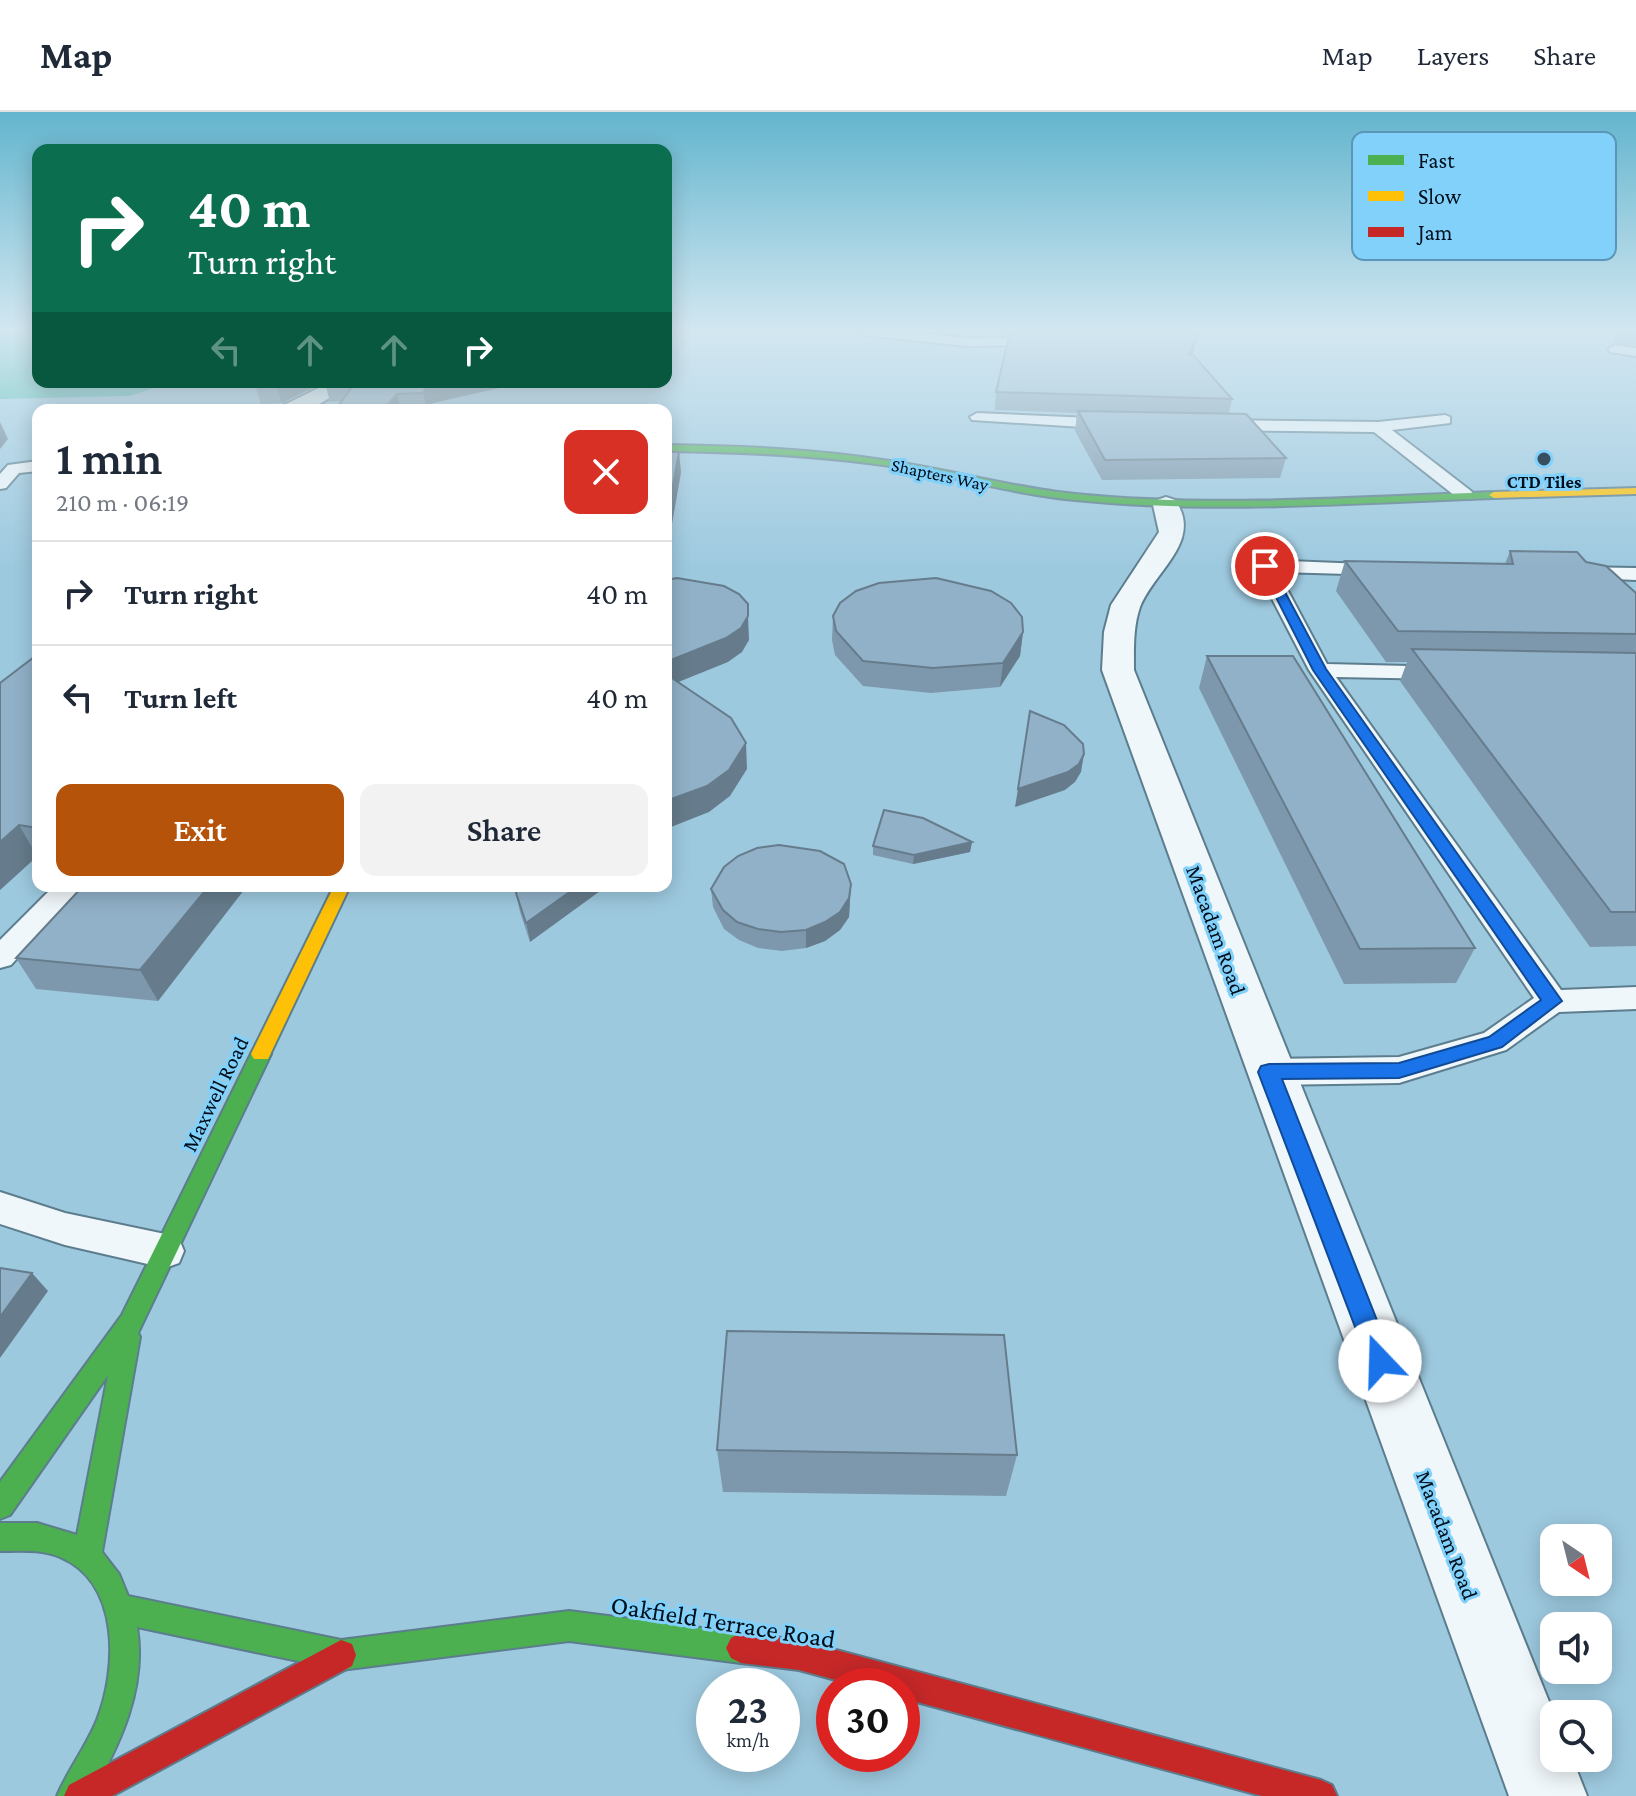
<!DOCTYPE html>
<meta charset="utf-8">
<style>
:root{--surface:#fff;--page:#f2f2f3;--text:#1f2937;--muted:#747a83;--line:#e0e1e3;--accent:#b45309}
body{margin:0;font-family:"Crimson Pro",serif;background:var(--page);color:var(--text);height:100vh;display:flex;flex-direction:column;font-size:30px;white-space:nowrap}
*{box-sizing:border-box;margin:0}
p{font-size:26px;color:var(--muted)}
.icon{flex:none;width:44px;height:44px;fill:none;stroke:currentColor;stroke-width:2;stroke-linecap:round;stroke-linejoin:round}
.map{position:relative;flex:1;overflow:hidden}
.panel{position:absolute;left:32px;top:292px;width:640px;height:488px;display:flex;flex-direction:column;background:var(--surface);border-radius:16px;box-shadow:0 4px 20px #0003}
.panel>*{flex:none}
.hud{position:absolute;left:32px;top:32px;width:640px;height:244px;border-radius:16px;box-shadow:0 4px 20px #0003;background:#0b6e4f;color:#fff;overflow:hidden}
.needle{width:52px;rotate:145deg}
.fabs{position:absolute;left:1540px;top:1412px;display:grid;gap:16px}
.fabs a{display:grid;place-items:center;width:72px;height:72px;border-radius:16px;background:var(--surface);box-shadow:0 4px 20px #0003;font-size:40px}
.speed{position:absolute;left:696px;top:1556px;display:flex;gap:16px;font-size:40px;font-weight:700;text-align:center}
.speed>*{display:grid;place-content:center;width:104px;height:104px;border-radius:50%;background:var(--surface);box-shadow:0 4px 20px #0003;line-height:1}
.speed small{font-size:20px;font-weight:400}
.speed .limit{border:12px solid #d22;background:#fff;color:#111}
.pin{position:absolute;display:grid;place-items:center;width:68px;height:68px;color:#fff;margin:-34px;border:4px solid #fff;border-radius:50%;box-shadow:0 2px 8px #0007}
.me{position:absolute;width:88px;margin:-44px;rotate:339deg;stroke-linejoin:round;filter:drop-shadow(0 0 6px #0008)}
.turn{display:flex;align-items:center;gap:28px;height:168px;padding:0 24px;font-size:36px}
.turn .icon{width:104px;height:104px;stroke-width:2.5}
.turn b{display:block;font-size:56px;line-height:68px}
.lanes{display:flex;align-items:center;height:76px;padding:0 24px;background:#0003;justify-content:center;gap:40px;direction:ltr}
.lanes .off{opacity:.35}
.round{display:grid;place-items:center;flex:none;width:84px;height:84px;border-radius:16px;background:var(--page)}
.head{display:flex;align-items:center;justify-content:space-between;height:136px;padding:0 24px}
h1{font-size:48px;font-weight:600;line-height:60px}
.action{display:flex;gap:16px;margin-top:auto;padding:16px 24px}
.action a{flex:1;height:92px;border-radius:16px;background:var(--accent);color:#fff;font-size:32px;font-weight:600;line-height:92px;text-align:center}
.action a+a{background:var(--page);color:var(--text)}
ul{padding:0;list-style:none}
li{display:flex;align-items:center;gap:24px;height:104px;padding:0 24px;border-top:2px solid var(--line)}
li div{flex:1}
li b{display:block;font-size:30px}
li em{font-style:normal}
header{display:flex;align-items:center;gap:48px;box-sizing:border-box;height:112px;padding:0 40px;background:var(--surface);border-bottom:2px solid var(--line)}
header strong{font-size:38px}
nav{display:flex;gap:44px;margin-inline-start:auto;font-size:28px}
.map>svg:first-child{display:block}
</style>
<header>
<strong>Map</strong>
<nav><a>Map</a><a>Layers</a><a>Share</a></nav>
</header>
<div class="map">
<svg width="1636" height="1684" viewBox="0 0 1636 1684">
<rect width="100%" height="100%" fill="#9dc9df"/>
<!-- water -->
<path fill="#3cb7a7" d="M0 219H38V270L165 272 130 284 0 287Z"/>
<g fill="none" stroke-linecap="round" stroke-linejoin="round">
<defs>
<g id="lane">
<path d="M857 219H898L967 226 1048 225 1054 229 1048 233 967 234 863 223Z"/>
<path d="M1615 233 1636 236V244L1610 240 1608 237Z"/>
<path d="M977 301 1114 307 1122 312 1114 317 972 308 970 305Z"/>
<path d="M1445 303 1450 305V311L1392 318 1471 379 1474 383 1471 387H1459L1374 320 1218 318 1210 313 1218 308 1378 310Z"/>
<path d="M38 349V359L19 361 6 376 0 377V362L8 353Z"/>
<path d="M1265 448 1389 453 1392 457 1382 463 1278 460 1327 552 1450 555 1453 560 1450 565 1442 567 1336 565 1561 878 1636 875V897L1559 900 1506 938 1399 971 1269 973 1257 969 1252 960 1257 951 1269 947 1399 945 1484 921 1534 886 1309 558 1255 454Z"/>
<path d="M1574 455 1636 456V468L1567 465 1564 461 1567 457Z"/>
<path d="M53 775 71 774 77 781 11 853 0 856V828Z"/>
<path d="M0 1080 65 1101 165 1122 179 1127 184 1139 179 1151 165 1156 65 1133 0 1112Z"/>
</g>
<g id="street">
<path d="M331 270H357L309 298H281L284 293Z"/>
<path d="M1166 385 1175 388C1204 429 1154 459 1140 495 1133 515 1134 537 1134 558L1554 1602V1646H1572L1587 1684H1509L1102 558 1104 520 1111 493 1159 420 1153 393 1157 388Z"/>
</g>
<g id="fast">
<path d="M666 333C741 334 816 337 890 349 952 358 1013 376 1075 382 1214 396 1355 385 1494 380L1499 383 1494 386C1355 391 1214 402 1075 388 1013 382 952 364 890 354 816 343 741 340 666 339Z"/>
<path d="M261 935 268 937 271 942 138 1221 140 1225 102 1440 119 1462 128 1484 341 1528 569 1499 741 1521 751 1526 756 1536 751 1546 741 1551 569 1529 341 1558 137 1515C147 1576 120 1632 91 1684H57C68 1658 86 1635 97 1608 117 1557 121 1471 60 1445 41 1437 20 1439 0 1439V1411H37L77 1423 108 1263 10 1403 0 1407V1370L122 1203 251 942 254 937Z"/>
</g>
<g id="slow">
<path d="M1636 376V382L1494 386 1489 383 1494 380Z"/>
<path d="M334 774H350L268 947H254L251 942Z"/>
</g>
<g id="jam">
<path d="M741 1521 799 1528 1321 1668 1332 1673 1337 1684H1262L902 1586V1574H858L799 1558 741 1551 731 1546 726 1536 731 1526Z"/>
<path d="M341 1528 352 1532 356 1543 352 1554 112 1684H64L69 1673Z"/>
</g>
</defs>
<!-- lane casing -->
<use href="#lane" stroke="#5c7d8d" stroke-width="4"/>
<!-- street casing -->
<use href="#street" stroke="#5c7d8d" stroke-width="4"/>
<!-- fast casing -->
<use href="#fast" stroke="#5c7d8d" stroke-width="4"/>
<!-- slow casing -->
<use href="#slow" stroke="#5c7d8d" stroke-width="4"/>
<!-- jam casing -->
<use href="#jam" stroke="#5c7d8d" stroke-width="4"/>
<!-- lane -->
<use href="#lane" fill="#f0f7fa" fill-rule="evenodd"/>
<!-- street -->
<use href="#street" fill="#f0f7fa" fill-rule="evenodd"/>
<!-- fast -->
<use href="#fast" fill="#4caf50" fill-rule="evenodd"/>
<!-- slow -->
<use href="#slow" fill="#ffc107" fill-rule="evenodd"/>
<!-- jam -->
<use href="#jam" fill="#c62828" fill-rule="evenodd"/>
</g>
<!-- wall -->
<g fill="#7d98ac">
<path d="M1012 219H1200L1192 243 1232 287 1229 301 1286 346 1280 366 1102 368 1075 319 1077 301 995 298 996 280Z"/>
<path d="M1615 219H1636V233L1613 231Z"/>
<path d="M254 270H324L282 291 261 292Z"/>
<path d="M327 270H525L433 291 428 298H334L341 289 330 290 325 271Z"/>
<path d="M666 340 681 360 671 417H666Z"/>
<path d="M1510 439 1636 522V834L1590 835 1400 569 1407 550H1386L1336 479 1345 449 1505 452Z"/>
<path d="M833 504 1023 520 1020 544 1000 575 931 581 863 574 835 543 832 528Z"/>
<path d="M38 542V744L0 778Z"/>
<path d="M1207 544 1475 836 1456 871 1344 872 1199 576Z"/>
<path d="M972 730 970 740 913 752 873 743V734Z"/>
<path d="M851 772 849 805 840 818 825 829 806 836 782 839 758 836 739 828 724 817 713 795 711 777Z"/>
<path d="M247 774 158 889 36 877 16 846Z"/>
<path d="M518 774 530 830 520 800 516 781Z"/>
<path d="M717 1338 1017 1343 1006 1384 723 1380Z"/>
</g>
<!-- shaded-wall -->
<g fill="#667c8c">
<path d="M1198 219H1200L1186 260 1189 243Z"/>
<path d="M283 270H324L282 291 276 273Z"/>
<path d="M444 270H525L433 291 427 298 423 281 429 273Z"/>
<path d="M397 282 401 298H386L385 296Z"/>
<path d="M0 310 8 327 0 337Z"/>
<path d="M679 340 681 360 671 417 669 395Z"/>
<path d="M748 504 749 528 742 540 728 550 666 575V550Z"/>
<path d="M1023 520 1020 544 1000 575 1003 551Z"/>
<path d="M746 631 747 657 730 684 709 700 671 715 672 727 666 731V689Z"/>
<path d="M1084 642 1081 660 1075 670 1065 678 1015 695 1018 677Z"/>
<path d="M19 713 37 744 0 778V730Z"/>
<path d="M972 730 970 740 913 752 914 743Z"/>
<path d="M851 772 849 805 840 818 825 829 806 836V818Z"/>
<path d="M209 774H247L158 889 140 858Z"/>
<path d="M578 774H607L530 830 526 811Z"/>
<path d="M32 1161 48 1179 0 1246V1205Z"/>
</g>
<!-- building -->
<g fill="#91b1c8" stroke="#667c8c" stroke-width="2">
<path d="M1088 219H1198L1189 243H1193L1232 287 996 280 1010 220Z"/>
<path d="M1618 219H1636V221L1618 220Z"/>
<path d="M254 270H283L276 273 255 274Z"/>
<path d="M327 270H444L429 273 423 281 397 282 385 296 335 298 356 270 325 271Z"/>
<path d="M1078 299 1246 302 1286 346 1105 348Z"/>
<path d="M666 340H679L669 395H666Z"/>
<path d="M1510 439 1577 440 1586 450 1606 454 1636 481V522L1398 519 1345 449 1513 452Z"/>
<path d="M677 466 724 474 739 482 748 492V504L741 516 726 526 666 550V468Z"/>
<path d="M936 466 991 479 1011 491 1022 505 1023 520 1003 551 933 556 863 549 836 519 833 504 840 491 856 479 879 471Z"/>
<path d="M1412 537 1636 541V800H1611Z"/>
<path d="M38 542V716L19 713 0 730V571Z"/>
<path d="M1207 544H1293L1475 836 1360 837Z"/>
<path d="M666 562 731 606 746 631 729 658 707 674 666 689Z"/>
<path d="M1030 599 1064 613 1083 632 1084 642 1079 652 1068 660 1018 677Z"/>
<path d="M884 698 923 706 972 730 914 743 873 734Z"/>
<path d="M666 701 670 709 666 712Z"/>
<path d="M779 733 820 739 844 752 851 772 849 786 840 800 825 810 806 818 781 820 758 817 737 810 723 798 711 777 724 755 738 744 757 736Z"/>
<path d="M83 774H209L140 858 16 846Z"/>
<path d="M518 774H578L526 811 516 781Z"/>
<path d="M0 1156 32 1161 0 1205Z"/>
<path d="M727 1219 1004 1223 1017 1343 717 1338Z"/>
</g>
<!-- sky -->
<linearGradient id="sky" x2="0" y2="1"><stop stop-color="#63b5ce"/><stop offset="0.48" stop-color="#d3e7f1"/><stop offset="1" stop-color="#d3e7f1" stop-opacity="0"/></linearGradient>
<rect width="1636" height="455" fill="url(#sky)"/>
<!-- route -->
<path fill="#1a73e8" stroke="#114b97" stroke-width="2" d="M1261 452 1271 454 1326 557 1562 889 1502 935 1399 966 1282 967 1393 1249 1389 1258 1380 1261 1371 1258 1368 1249 1258 960 1261 954 1269 952 1399 951 1489 925 1541 888 1313 558 1260 454Z"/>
<!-- markers -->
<circle fill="#374f5e" stroke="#81d1fb" stroke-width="3" cx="1544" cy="347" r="8"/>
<g text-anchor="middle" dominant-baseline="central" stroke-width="6" stroke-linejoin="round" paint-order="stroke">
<!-- far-street labels -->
<g font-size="18" fill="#000e19" stroke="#81d1fb">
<text transform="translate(940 363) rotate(12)">Shapters Way</text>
</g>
<!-- far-poi labels -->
<g font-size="18" font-weight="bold" fill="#000e19" stroke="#81d1fb">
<text x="1544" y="370">CTD Tiles</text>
</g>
<!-- street labels -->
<g font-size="22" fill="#000e19" stroke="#81d1fb">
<text transform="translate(1216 818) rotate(70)">Macadam Road</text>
<text transform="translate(215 982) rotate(-64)">Maxwell Road</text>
<text transform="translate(1447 1423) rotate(69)">Macadam Road</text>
</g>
<!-- near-street labels -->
<g font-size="26" fill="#000e19" stroke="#81d1fb">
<text transform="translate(723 1510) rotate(9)">Oakfield Terrace Road</text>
</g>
</g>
<!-- legend -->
<rect x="1352" y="20" width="264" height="128" rx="12" fill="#81d1fb" stroke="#5a96b7" stroke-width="2"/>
<rect x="1368" y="43" width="36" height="10" fill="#4caf50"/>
<rect x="1368" y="79" width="36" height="10" fill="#ffc107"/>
<rect x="1368" y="115" width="36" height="10" fill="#c62828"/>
<g font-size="22" fill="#000e19">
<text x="1418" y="56">Fast</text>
<text x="1418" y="92">Slow</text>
<text x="1418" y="128">Jam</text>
</g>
</svg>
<div class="fabs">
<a><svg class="needle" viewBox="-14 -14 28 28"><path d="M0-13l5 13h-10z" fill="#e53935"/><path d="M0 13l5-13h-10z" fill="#747a83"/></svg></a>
<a><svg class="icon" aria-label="sound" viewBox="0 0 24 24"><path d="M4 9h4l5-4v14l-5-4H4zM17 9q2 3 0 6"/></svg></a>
<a><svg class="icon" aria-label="search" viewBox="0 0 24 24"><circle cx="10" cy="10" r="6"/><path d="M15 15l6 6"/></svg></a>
</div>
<div class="speed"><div>23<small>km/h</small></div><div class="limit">30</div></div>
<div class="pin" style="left:1265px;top:454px;background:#d93025"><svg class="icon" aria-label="arrive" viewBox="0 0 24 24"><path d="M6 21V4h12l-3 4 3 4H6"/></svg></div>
<svg class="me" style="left:1380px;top:1249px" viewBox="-20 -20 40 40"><circle r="19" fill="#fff"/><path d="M0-13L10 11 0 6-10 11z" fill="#1a73e8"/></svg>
<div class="hud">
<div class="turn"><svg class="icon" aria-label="right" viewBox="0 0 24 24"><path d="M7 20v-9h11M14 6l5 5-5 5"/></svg><div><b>40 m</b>Turn right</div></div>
<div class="lanes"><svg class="icon off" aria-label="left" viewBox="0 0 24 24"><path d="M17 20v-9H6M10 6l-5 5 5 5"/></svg><svg class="icon off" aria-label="ahead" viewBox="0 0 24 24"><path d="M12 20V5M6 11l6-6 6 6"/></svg><svg class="icon off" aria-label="ahead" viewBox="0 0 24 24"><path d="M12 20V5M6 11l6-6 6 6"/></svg><svg class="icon" aria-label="right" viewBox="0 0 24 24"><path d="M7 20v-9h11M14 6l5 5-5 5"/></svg></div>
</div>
<section class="panel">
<div class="head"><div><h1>1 min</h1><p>210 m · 06:19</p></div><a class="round" style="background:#d93025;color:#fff"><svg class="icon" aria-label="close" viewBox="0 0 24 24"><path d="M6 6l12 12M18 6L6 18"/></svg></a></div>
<ul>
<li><svg class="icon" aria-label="right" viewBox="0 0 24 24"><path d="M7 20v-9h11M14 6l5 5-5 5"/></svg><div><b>Turn right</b></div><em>40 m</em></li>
<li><svg class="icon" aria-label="left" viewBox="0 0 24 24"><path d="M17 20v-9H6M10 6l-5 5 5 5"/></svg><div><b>Turn left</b></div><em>40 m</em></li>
</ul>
<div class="action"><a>Exit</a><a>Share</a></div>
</section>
</div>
